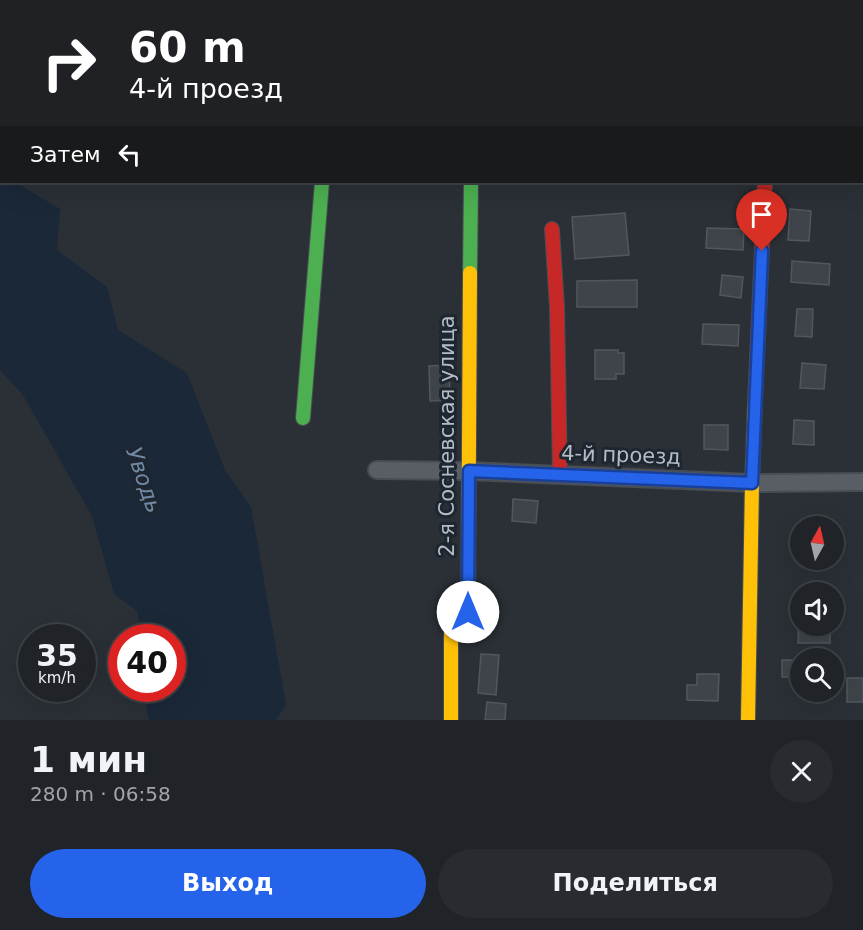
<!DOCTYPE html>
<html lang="ru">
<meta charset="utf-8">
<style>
:root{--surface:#202428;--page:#282c30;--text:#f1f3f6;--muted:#a2a4a8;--line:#3d4145;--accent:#2563eb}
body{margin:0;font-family:"DejaVu Sans",sans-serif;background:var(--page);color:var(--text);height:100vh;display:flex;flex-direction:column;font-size:22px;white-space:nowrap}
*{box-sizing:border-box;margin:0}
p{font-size:20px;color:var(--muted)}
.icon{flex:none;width:33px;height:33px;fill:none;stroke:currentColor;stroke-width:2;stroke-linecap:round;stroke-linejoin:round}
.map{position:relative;height:720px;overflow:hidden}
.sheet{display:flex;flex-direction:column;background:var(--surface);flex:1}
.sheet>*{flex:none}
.top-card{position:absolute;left:0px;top:0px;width:864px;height:183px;box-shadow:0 6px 24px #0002,0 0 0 2px var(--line);background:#202124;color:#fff;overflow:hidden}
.needle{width:39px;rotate:8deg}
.fabs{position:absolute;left:790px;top:516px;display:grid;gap:12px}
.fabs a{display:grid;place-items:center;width:54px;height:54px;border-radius:50%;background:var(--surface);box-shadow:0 6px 24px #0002,0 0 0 2px var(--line);font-size:30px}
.speed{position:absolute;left:18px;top:624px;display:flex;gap:12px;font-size:30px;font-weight:700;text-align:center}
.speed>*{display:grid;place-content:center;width:78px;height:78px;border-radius:50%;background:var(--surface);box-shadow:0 6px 24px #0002,0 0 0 2px var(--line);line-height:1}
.speed small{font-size:15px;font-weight:400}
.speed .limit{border:9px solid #d22;background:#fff;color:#111}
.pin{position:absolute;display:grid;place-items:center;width:51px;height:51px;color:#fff;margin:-62px -26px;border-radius:50% 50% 50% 0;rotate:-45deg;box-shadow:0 0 6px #0007}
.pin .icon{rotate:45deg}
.me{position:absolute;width:66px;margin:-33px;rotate:0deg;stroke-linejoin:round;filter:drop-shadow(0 0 4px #0008)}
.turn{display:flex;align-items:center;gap:21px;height:126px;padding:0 30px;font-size:27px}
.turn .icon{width:78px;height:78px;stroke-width:2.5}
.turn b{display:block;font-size:42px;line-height:51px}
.then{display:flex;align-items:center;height:57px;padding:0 30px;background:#0003;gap:12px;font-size:22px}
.round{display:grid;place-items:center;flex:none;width:63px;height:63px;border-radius:32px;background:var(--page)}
.summary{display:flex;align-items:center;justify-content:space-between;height:102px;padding:0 30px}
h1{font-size:36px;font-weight:800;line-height:45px}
.cta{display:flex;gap:12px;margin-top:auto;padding:12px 30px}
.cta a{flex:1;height:69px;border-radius:36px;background:var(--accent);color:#fff;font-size:24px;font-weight:800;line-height:69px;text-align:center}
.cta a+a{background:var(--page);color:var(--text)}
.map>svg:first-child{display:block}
</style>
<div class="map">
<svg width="863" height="720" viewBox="0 0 863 720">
<rect width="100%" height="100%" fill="#2a3036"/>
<!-- water -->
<path fill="#1b2838" d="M0 172 2 182H15L60 209 57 250 107 287 118 330 187 373 225 470 251 507 286 705 276 720H149L143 689 172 688V638L142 637 137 611 114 594 92 516 23 395 0 370Z"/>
<!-- building -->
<g fill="#3f444a" stroke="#52575d" stroke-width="1.5">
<path d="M790 209 811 211 809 241 788 240Z"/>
<path d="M625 213 629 255 575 259 572 217Z"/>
<path d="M707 228 744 229 743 250 706 248Z"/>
<path d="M792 261 830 264 829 285 791 282Z"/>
<path d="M722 275 743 277 741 298 720 295Z"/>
<path d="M637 280V307H577V281Z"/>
<path d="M797 309H813L812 337 795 336Z"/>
<path d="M703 324 739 325 738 346 702 344Z"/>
<path d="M595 350H618V353H624V374H616V379H595Z"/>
<path d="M802 363 826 365 824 389 800 388Z"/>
<path d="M449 365 450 400 430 401 429 366Z"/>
<path d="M794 420 814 421V445L793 444Z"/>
<path d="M704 425H728V450L704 449Z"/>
<path d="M513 499 538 501 536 523 512 521Z"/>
<path d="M799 611H801V626H830V643H798Z"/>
<path d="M481 654 499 655 496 695 478 693Z"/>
<rect x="782" y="660" width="19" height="17"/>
<path d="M697 674H719L718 701 687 700V685H697Z"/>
<rect x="847" y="678" width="16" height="24"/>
<path d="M487 702 506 704 505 720H485Z"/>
</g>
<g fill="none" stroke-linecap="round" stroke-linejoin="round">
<defs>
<g id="street">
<path d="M316 0V2"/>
<path d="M783 0V2"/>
<path d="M472 2V0"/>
<path d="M862 32H863"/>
<path d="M377 470 469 471 752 483 863 482"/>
</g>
<g id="fast">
<path d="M470 273 471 182"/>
<path d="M303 418 322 182"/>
</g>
<g id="slow">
<path d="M451 720V634L468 612 470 273"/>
<path d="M748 720 752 483 755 403"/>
</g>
<g id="jam">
<path d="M552 229 557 307 560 475"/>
<path d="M755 403 765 182"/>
</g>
</defs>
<!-- street casing -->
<use href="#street" stroke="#484c53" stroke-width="20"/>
<!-- fast casing -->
<use href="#fast" stroke="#484c53" stroke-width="16"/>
<!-- slow casing -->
<use href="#slow" stroke="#484c53" stroke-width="16"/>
<!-- jam casing -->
<use href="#jam" stroke="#484c53" stroke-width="16"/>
<!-- street -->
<use href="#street" stroke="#595e65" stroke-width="16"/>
<!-- fast -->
<use href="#fast" stroke="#4caf50" stroke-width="14"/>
<!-- slow -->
<use href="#slow" stroke="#ffc107" stroke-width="14"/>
<!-- jam -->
<use href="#jam" stroke="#c62828" stroke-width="14"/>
</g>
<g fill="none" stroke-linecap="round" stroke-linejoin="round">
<defs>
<path id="route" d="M468 612 469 471 752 483 762 251"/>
</defs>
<!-- route casing -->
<use href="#route" stroke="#184099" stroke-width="15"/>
<!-- route -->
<use href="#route" stroke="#2563eb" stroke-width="10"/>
</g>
<g text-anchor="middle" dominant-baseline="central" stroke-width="6" stroke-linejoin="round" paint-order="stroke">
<!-- street labels -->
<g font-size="21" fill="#b4bcc7" stroke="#1e2630">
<text transform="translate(447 436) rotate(-90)">2-я Сосневская улица</text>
<text transform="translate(621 455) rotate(2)">4-й проезд</text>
</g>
<!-- water labels -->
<g font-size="22" font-style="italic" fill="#6f88a4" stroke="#1e2630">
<text transform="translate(144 480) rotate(71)">Уводь</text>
</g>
</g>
</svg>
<div class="fabs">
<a><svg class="needle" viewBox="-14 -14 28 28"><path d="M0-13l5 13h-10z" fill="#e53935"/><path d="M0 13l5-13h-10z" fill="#a2a4a8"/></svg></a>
<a><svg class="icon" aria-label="sound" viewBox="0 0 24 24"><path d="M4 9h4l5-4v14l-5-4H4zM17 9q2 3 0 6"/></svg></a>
<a><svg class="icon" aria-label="search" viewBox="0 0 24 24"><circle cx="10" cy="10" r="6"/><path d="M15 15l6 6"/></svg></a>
</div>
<div class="speed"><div>35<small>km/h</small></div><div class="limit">40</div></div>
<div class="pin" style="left:762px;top:251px;background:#d93025"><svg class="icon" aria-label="arrive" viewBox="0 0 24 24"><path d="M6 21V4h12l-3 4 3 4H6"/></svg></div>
<svg class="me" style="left:468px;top:612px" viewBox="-20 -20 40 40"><circle r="19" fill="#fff"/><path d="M0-13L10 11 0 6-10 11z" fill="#2563eb"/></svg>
<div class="top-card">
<div class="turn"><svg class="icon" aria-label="right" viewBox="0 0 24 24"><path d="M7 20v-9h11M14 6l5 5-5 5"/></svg><div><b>60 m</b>4-й проезд</div></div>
<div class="then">Затем<svg class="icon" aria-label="left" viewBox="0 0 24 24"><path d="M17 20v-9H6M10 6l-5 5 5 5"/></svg></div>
</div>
</div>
<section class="sheet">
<div class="summary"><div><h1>1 мин</h1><p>280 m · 06:58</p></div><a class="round"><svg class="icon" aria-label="close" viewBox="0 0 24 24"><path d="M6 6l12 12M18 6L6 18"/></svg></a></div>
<div class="cta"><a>Выход</a><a>Поделиться</a></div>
</section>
